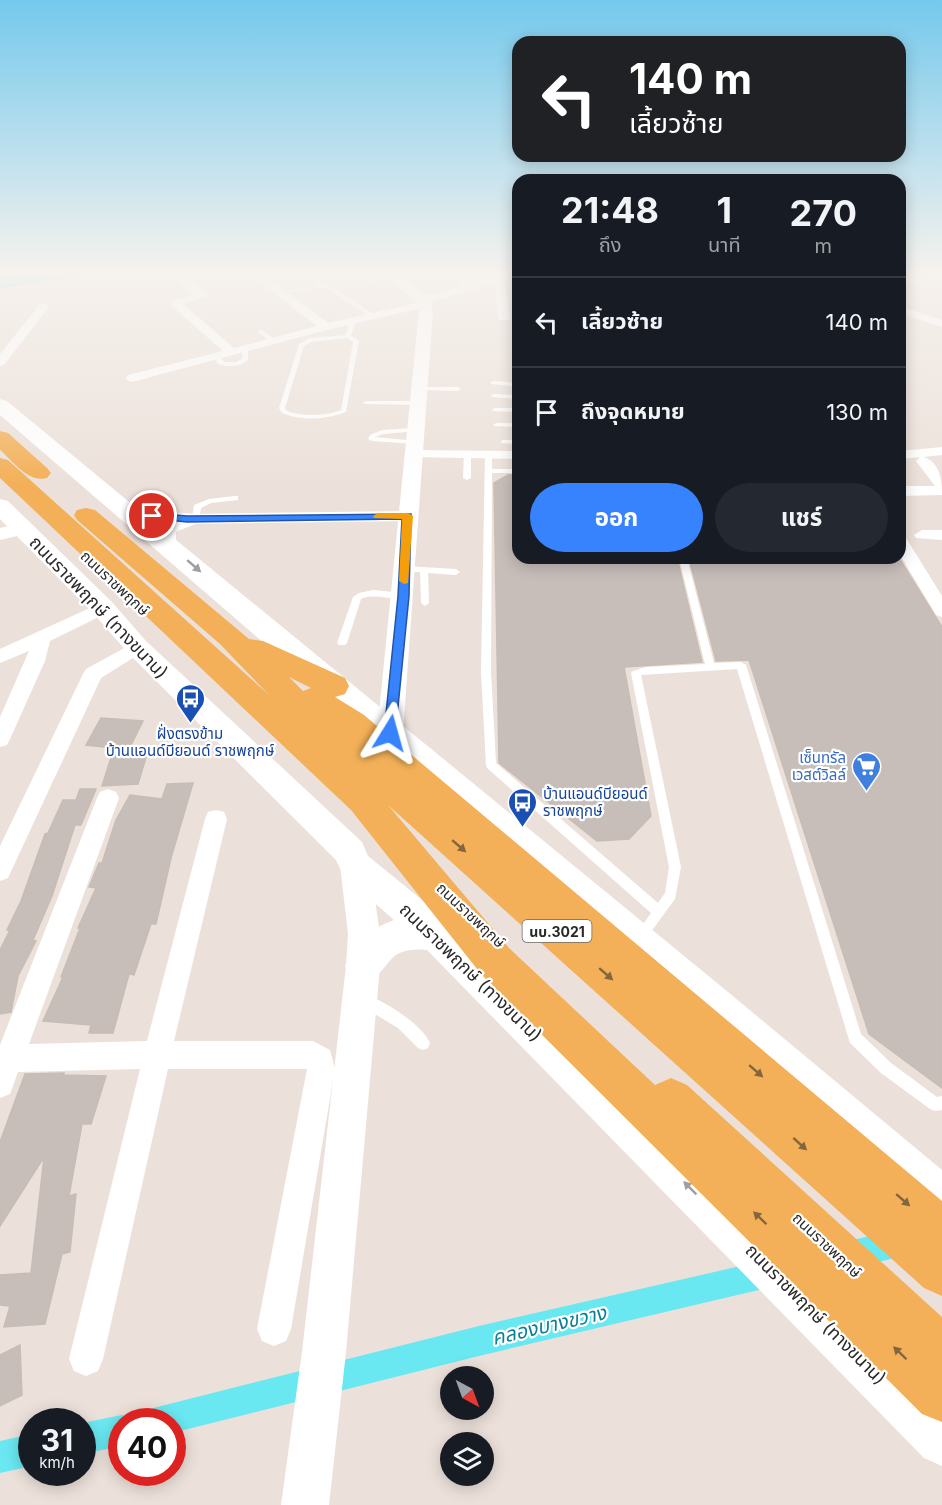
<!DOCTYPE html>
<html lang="th">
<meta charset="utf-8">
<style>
:root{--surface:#171b24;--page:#242831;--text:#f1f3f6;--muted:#9ea1a6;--line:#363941;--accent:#3683fd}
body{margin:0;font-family:Inter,"Noto Sans Thai",sans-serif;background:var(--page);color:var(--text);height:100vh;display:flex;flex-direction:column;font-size:22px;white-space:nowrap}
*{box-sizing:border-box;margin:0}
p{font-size:20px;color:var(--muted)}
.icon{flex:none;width:33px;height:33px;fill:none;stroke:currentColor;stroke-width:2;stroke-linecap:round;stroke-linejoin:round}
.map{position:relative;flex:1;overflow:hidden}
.side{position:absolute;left:512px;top:174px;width:394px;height:390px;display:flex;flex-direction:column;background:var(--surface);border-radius:18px;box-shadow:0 3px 15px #0003}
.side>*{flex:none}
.guide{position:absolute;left:512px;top:36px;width:394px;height:126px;border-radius:18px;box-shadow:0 3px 15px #0003;background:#202124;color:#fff;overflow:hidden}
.needle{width:39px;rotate:139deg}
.buttons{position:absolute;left:440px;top:1366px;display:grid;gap:12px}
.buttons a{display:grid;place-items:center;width:54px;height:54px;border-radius:50%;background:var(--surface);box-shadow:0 3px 15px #0003;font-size:30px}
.speed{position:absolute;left:18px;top:1408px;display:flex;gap:12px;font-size:30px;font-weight:700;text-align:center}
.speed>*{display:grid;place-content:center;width:78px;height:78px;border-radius:50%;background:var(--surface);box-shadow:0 3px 15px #0003;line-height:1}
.speed small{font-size:15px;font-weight:400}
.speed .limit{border:9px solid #d22;background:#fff;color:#111}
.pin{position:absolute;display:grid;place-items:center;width:51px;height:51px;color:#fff;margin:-26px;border:3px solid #fff;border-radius:50%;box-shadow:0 2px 6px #0007}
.me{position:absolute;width:66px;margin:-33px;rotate:8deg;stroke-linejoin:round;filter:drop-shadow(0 0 4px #0008)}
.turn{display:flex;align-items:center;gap:21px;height:126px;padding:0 18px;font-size:27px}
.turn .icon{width:78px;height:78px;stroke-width:2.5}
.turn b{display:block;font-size:42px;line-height:51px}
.eta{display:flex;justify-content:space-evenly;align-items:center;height:102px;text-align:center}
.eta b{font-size:36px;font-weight:700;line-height:42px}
.cta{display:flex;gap:12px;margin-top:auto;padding:12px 18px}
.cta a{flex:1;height:69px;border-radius:36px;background:var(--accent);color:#fff;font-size:24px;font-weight:700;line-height:69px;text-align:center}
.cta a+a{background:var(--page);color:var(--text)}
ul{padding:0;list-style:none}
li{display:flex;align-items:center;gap:18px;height:90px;padding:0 18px;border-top:2px solid var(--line)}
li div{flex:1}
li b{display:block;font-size:22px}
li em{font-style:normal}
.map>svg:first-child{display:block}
</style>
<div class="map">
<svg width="942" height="1505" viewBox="0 0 942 1505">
<rect width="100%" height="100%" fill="#ece1da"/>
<!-- water -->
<path fill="#6ae8f1" d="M0 274H90L0 289Z"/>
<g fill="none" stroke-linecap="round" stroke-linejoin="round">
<!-- canal -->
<g fill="#6ae8f1" fill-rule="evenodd">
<path d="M942 1219V1247L844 1270 834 1266 830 1256 834 1246 844 1242Z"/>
<path d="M771 1259 781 1263 785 1273 781 1283 771 1287 483 1355 172 1433V1422H142L146 1411 157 1407 483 1325Z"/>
<path d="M122 1415 133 1419 134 1422H122V1446L82 1454V1423Z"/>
<path d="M32 1434V1466L0 1473V1441Z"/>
</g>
</g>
<!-- building -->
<g fill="#c7beba" stroke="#c7bdb4" stroke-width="1.5">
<path d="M508 475H518V558H677L702 662 624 667 651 816 629 839 597 841 499 763 494 483Z"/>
<path d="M689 558H899L942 627V1088L869 1034 749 660 716 661Z"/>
<path d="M101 718 143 721 126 755 147 754 138 784 102 786 114 748 86 745Z"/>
<path d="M193 783 171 858 156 924H151L134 975 129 974 113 1033H89L91 1025 43 1021 63 977H61L80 928H78L96 888 89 887 99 863H102L116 820 130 795 162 799 167 784Z"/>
<path d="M80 789H96L81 825H75L52 896 33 940 36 941 18 976 11 1012 0 1014V950L10 930H7L21 901 45 834 48 833 63 800H76Z"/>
<path d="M64 1073 63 1075 106 1076 91 1124H82L69 1196 76 1194 70 1252 62 1254 45 1324 4 1327 10 1306 0 1305V1275L31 1273 44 1157 0 1226V1142L25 1074Z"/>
<path d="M20 1345 22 1395 0 1406V1355Z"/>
</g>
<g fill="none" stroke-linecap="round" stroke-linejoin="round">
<!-- service -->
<g fill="#fff" fill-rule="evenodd">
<path d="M305 274C314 274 319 284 328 284L375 315 370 316 325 287 287 293V291L319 285 305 276Z"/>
<path d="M392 274 394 277 366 284 363 282Z"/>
<path d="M353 318 356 320 351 335 359 341 346 412C326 420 302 421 282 413L279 408 299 344 310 338 346 335 350 320ZM347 338 353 342 341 410C325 416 303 417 287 411L285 408 304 346 311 342Z"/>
<path d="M258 330H262L278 342 273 343 258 332Z"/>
<path d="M243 349 248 350V360C240 367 228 367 218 364L214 357 219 356 224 362H236L242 359Z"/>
<path d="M493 381 518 383V387L491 384V382Z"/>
<path d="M420 387H458L461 389 458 391 418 390V388Z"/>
<path d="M494 394 518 395V399L492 397 491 396Z"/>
<path d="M366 401H419L422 403 419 405 364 404 363 403Z"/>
<path d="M495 408H518V412L493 411 492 410Z"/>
<path d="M496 423H518V427L494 426 493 425Z"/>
<path d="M416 428 419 430 418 431 383 434 375 437 417 441V443L415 444 372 441 368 439 370 435 382 430Z"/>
<path d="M503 440H518V444L501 443V441Z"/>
<path d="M464 452 471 454V478L467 480 463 478Z"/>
<path d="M485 453 492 455V469H518V473H492L491 672 496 763 658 903 665 893 669 867 631 673 633 671 646 667 705 664 679 558H687L714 663 741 662 746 665 861 1034 891 1063 937 1097 942 1096V1110L935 1111 930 1109 881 1073 850 1043 737 669 641 675 681 867 675 899 645 940 641 942 637 940 635 936 651 913 487 768 486 765 481 672Z"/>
<path d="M235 496H238V500L211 503 201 508 199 520H196L192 518 194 505 209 499Z"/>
<path d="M405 566 456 569 460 572 456 575 428 573 429 603 425 606 421 603 420 572 402 571 401 569Z"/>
<path d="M373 590 403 593 407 596C396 603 376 592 361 599L347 643 345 645H339L337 643 353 597 359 593Z"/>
<path d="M365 994C384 1001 422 1024 430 1043L428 1048 423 1050 418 1048 398 1028 360 1005 358 1000 360 995Z"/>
</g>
<!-- minor -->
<g fill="#fff" fill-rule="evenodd">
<path d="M169 274H181L207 293V297L183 304 234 348 317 326 255 278V274H263L328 323 420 302V298L461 286 445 274H457L471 283 504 274H518V277L505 280 510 318 508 320H500L498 318 495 283 430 302V306L319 332 132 382 128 381 126 378 128 375 223 351 171 305V301L195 294Z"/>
<path d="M900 274H906L922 282 917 285 900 279Z"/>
<path d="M44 303 50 306 48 308 4 365 0 366V354L40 304Z"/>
<path d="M900 306 942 320V327L900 313Z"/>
<path d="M942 447V455L924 457C940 463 942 479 942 495L900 496V486H935L916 461 920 457 900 459V451Z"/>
<path d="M414 450 518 451V459L409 457 407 454 409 451Z"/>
<path d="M134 510 187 514 408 511 416 516 408 521 187 524 128 518 126 515Z"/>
<path d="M922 530H942V540L916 538 914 535Z"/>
<path d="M900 536 906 538 942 596V617L936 615 900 555Z"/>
<path d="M103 602 109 604 112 608 109 612 50 641 45 661 10 739 7 745 0 747V717L29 651 0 663V649Z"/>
<path d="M137 641 144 643 146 647 144 651 101 678 8 878 0 881V846L83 674 86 669Z"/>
<path d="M108 789 116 792 119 798 29 1044 147 1041 205 819 208 812 216 810 224 812 227 819 174 1041H313L330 1050 335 1069 291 1329 286 1341 274 1346 262 1341 257 1329 307 1069H168L103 1359 98 1371 86 1376 74 1371 69 1359 140 1069 18 1072 10 1094 0 1098V1045L97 798 100 792Z"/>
</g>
<!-- tertiary -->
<g fill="#fff" fill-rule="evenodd">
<path d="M382 274H397L429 297 433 311 403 733 399 740 390 743 381 740 377 733 419 311 417 302Z"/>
<path d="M23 523 30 525 33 529 30 533 0 540V528Z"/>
<path d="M355 852 366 856 370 865 380 934V966L346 1352 329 1505H281L302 1352 346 966 348 934 340 865 344 856Z"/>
</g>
<!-- secondary -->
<g fill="#fff" fill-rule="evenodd">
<path d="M0 399 7 401 157 525C168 517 181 511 195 514L198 519 195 524 176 532V540L728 992 942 1170V1221L926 1215 0 415Z"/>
<path d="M0 499 8 501 112 602 146 641 362 842 368 856 449 922 942 1404V1466L924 1458 427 950C382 946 395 971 363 983L350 978 345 966C355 943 370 929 394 920L343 875 336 860 128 653 94 614 0 519Z"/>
</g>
<!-- primary -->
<g fill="#f3b058" fill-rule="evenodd">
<path d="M0 431 8 433 47 468 51 473 47 478C28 483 14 462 0 450Z"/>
<path d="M0 458 8 460 269 695 220 644 77 520 74 515 77 510 86 508 95 510 249 639 263 641 345 678 349 686 345 694 335 697 364 715 942 1201V1296L924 1288 388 805 509 948 655 1085 671 1078 687 1085 942 1317V1422L922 1414 481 974 351 810 0 478ZM289 677 311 688 303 691Z"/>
</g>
</g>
<!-- one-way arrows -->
<defs><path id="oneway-solid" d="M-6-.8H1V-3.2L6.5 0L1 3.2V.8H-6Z" transform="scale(1.5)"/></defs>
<g fill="#9f9f9f">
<use href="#oneway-solid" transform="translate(194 566) rotate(41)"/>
<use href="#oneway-solid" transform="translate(690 1188) rotate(-135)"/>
</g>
<g fill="#84663e">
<use href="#oneway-solid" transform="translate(459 846) rotate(41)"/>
<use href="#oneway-solid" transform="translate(606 974) rotate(41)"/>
<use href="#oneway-solid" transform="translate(756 1071) rotate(41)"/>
<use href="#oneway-solid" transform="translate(800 1144) rotate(42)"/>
<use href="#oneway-solid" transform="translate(903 1200) rotate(41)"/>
<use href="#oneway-solid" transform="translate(760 1218) rotate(-136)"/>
<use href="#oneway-solid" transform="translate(900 1353) rotate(-136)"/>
</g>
<!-- sky -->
<linearGradient id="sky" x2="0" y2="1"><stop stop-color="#75c9ec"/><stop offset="0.56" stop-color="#f6f2ee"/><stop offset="1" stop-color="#f6f2ee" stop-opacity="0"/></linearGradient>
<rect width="942" height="485" fill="url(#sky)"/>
<!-- route -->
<path fill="#3683fd" stroke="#2355a4" stroke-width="1.5" d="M152 513 187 516 411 514 409 596 395 737H386L384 733 398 596 402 519 187 522 148 518 147 516Z"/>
<!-- slow -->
<path fill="#f59e0b" d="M378 513H408L413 516 408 583 404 584 399 581 402 519 374 518 373 516Z"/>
<!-- icons -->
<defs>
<symbol id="bus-pin" viewBox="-11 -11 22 30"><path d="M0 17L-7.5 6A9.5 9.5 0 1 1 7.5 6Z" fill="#1a4fb4" stroke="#fff"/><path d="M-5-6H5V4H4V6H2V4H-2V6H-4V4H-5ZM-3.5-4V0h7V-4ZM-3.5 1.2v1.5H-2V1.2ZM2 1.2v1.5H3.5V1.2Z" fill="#fff"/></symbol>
<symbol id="supermarket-pin" viewBox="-11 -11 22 30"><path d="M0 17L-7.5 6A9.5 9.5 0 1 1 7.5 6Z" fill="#3f7fe0" stroke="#fff"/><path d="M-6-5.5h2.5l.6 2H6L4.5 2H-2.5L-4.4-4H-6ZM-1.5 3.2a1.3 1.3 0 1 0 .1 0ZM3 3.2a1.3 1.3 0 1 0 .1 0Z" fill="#fff"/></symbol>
</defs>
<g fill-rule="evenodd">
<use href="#bus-pin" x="174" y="682" width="33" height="45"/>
<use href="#supermarket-pin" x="850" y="750" width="33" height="45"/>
<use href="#bus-pin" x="506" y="786" width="33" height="45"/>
</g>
<g text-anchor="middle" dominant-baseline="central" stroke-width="4.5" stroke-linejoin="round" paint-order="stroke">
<!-- shield labels -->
<rect fill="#fff" stroke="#696969" stroke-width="1.5" x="522.5" y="920" width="69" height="22" rx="4.5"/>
<g font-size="14" font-weight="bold" fill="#292929">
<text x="557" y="931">นบ.3021</text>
</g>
<!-- street labels -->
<g font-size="15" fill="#292929" stroke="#fff">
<text transform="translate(115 583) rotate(43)">ถนนราชพฤกษ์</text>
<text transform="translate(471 915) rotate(43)">ถนนราชพฤกษ์</text>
<text transform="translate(827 1245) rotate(43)">ถนนราชพฤกษ์</text>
</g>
<!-- transit labels -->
<g font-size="15" fill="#164399" stroke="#fff">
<text x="190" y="733">ฝั่งตรงข้าม<tspan x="190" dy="17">บ้านแอนด์บียอนด์ ราชพฤกษ์</tspan></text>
<text x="543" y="793" text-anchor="start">บ้านแอนด์บียอนด์<tspan x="543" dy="17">ราชพฤกษ์</tspan></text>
</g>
<!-- shop labels -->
<g font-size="15" fill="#366cbe" stroke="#fff" text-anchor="end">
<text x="846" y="757">เซ็นทรัล<tspan x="846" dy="17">เวสต์วิลล์</tspan></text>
</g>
<!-- near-street labels -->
<g font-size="18" fill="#292929" stroke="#fff">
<text transform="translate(99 607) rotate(46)">ถนนราชพฤกษ์ (ทางขนาน)</text>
<text transform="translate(471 972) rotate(44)">ถนนราชพฤกษ์ (ทางขนาน)</text>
<text transform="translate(816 1314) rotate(45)">ถนนราชพฤกษ์ (ทางขนาน)</text>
</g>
<!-- near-water labels -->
<g font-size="20" font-style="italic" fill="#0a8195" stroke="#fff">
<text transform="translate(549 1325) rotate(-13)">คลองบางขวาง</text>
</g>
</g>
</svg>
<div class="buttons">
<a><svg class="needle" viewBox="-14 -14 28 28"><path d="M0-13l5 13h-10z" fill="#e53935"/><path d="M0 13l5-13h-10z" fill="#9ea1a6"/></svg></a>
<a><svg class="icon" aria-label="layers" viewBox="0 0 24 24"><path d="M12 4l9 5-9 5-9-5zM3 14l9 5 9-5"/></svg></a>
</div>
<div class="speed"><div>31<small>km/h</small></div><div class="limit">40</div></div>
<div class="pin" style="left:152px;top:516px;background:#d93025"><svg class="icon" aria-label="arrive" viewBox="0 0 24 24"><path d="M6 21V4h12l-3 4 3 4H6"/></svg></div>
<svg class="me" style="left:390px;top:733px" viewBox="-20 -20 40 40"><path d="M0-17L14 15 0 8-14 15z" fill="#3683fd" stroke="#fff" stroke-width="4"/></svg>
<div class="guide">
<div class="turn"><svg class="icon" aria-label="left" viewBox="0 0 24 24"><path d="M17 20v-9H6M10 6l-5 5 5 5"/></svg><div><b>140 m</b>เลี้ยวซ้าย</div></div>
</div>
<section class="side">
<div class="eta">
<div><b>21:48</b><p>ถึง</p></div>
<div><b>1</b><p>นาที</p></div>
<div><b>270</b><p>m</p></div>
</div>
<ul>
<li><svg class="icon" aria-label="left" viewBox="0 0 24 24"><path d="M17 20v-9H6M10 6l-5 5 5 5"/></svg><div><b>เลี้ยวซ้าย</b></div><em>140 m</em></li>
<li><svg class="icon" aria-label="arrive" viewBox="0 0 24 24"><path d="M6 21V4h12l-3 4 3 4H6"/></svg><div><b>ถึงจุดหมาย</b></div><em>130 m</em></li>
</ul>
<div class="cta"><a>ออก</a><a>แชร์</a></div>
</section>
</div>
